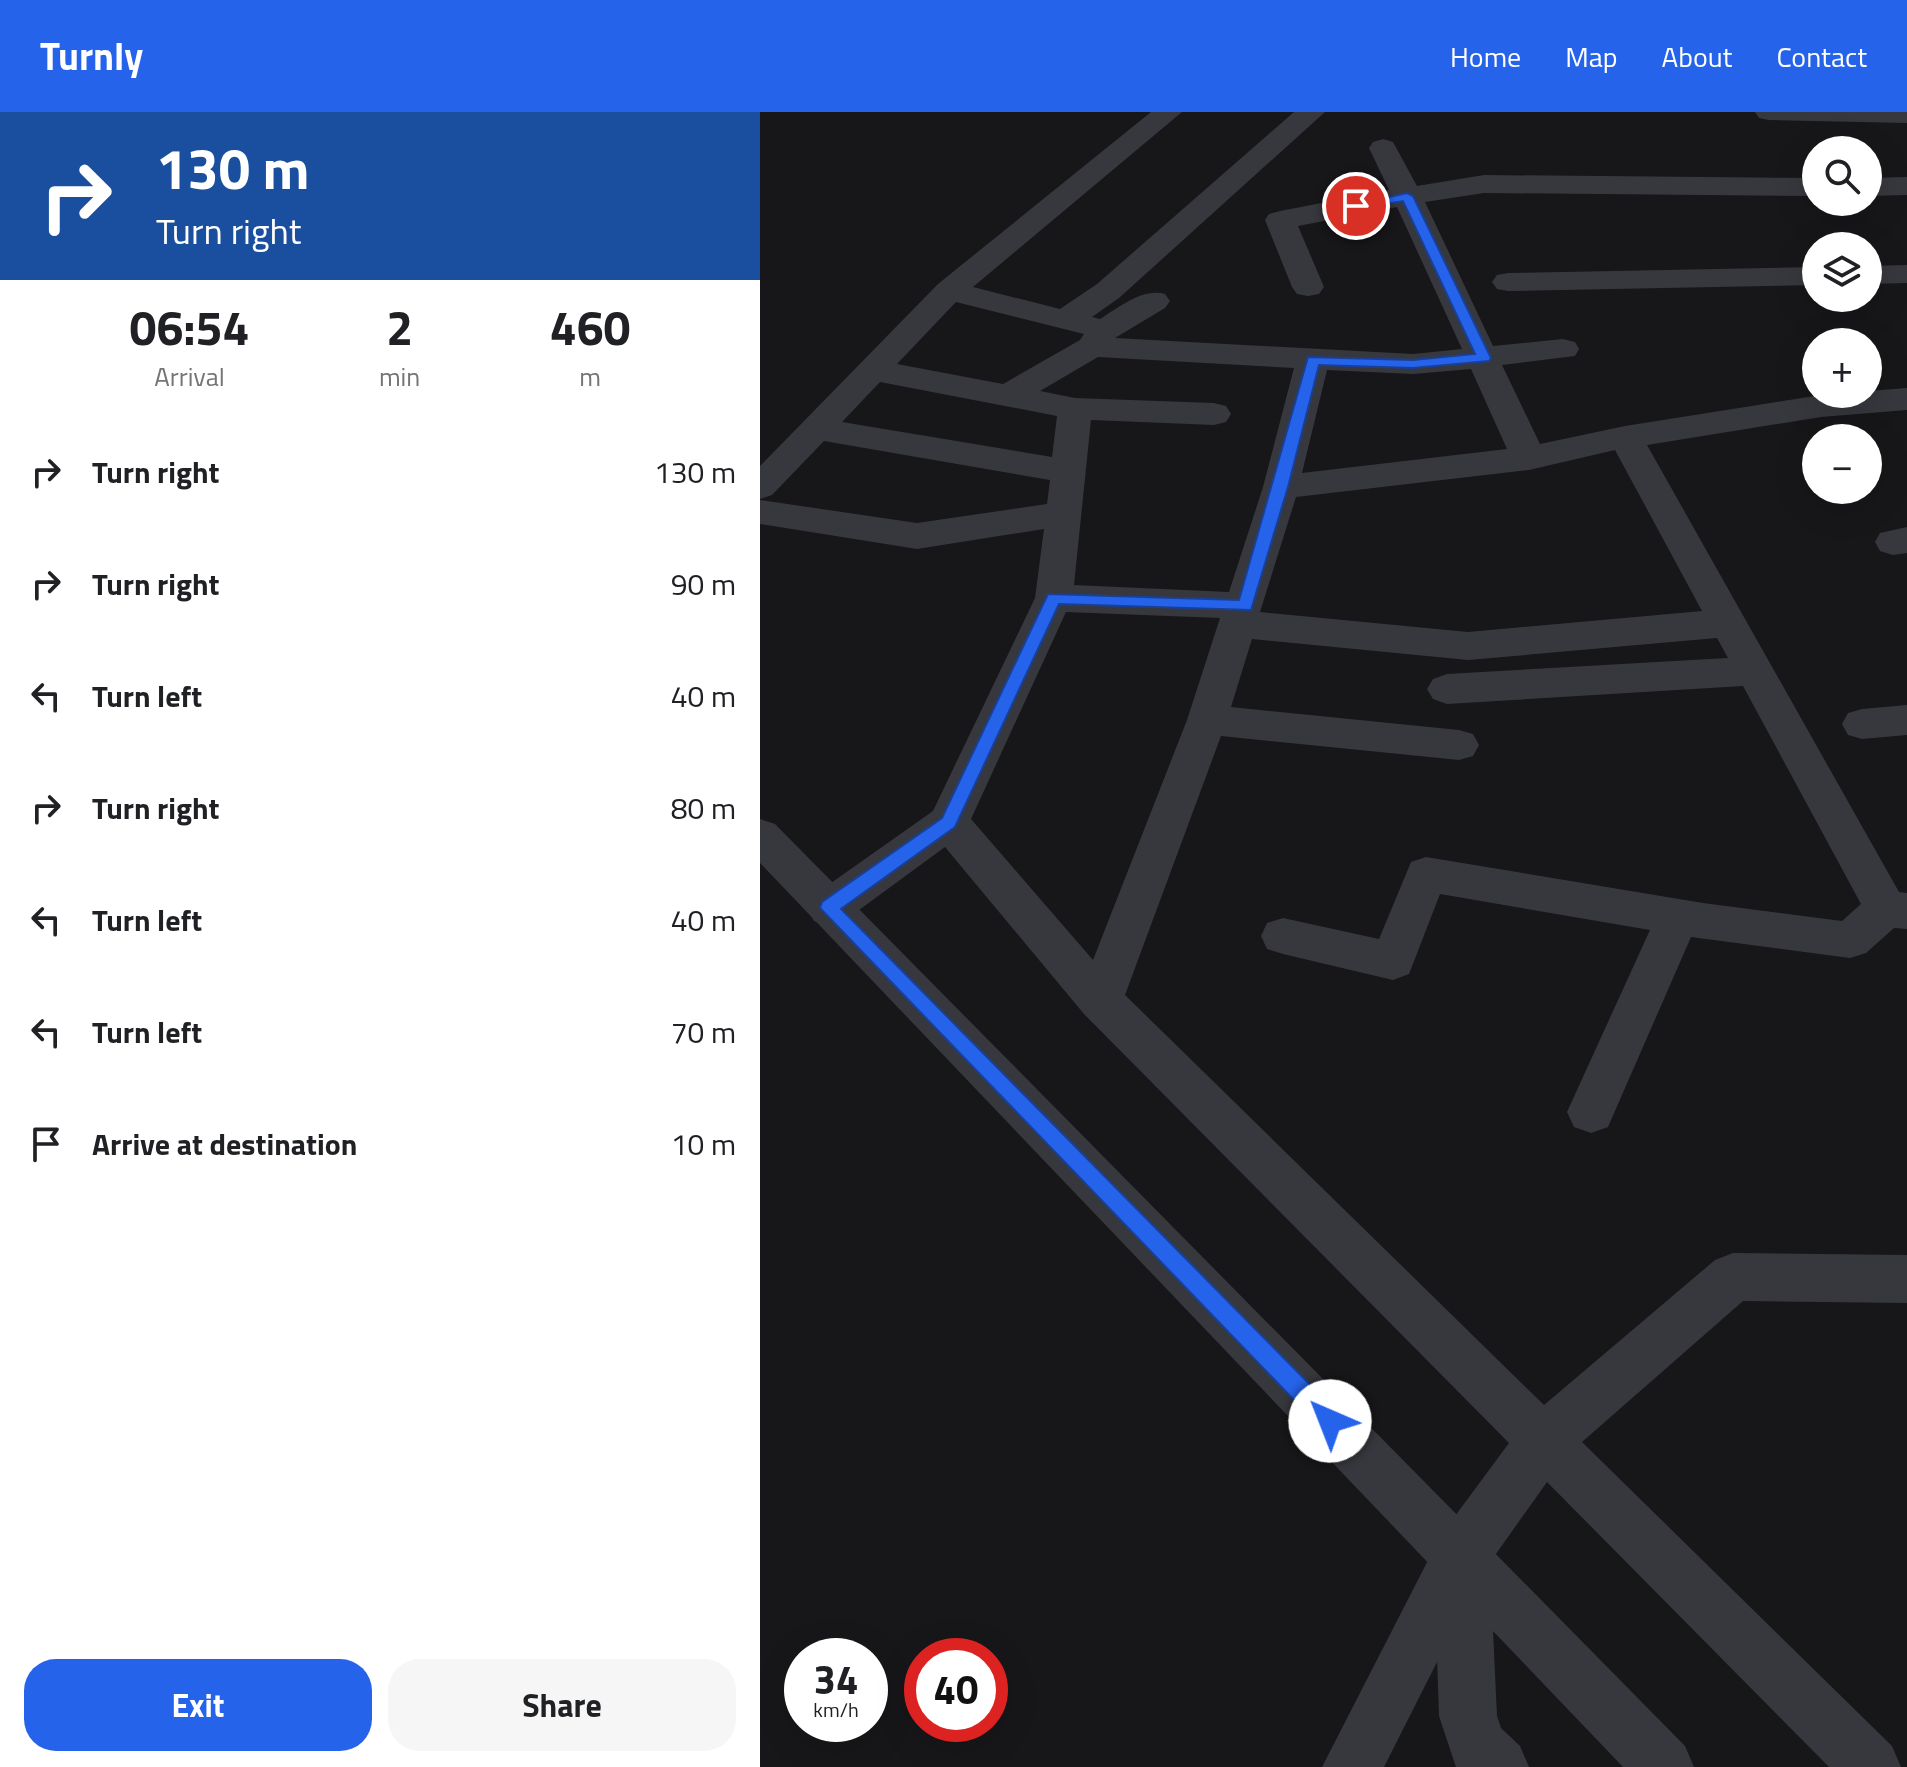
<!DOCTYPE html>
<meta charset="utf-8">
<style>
:root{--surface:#fff;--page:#f6f6f6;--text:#202124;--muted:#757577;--accent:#2563eb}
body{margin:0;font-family:"Titillium Web",sans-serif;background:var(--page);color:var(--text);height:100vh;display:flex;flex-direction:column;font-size:30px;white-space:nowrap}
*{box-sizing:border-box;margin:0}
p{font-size:26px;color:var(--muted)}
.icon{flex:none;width:44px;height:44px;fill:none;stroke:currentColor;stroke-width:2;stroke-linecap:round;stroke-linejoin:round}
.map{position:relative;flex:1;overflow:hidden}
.panel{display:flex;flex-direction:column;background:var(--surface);width:760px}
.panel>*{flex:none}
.hud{background:#1a4fa0;color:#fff;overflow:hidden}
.controls{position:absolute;left:1042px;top:24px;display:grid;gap:16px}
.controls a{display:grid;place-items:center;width:80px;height:80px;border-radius:50%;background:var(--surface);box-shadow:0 8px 32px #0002;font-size:40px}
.speed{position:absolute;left:24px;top:1526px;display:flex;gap:16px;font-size:40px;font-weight:700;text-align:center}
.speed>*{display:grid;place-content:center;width:104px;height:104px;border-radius:50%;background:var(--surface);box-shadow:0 8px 32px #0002;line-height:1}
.speed small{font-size:20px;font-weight:400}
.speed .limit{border:12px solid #d22;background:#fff;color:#111}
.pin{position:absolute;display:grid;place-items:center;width:68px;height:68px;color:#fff;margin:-34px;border:4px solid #fff;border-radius:50%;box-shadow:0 2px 8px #0007}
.me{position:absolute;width:88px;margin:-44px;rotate:316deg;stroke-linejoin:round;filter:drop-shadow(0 0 6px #0008)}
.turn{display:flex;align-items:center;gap:28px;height:168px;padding:0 24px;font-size:36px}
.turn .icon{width:104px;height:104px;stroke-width:2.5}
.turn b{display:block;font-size:56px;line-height:68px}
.eta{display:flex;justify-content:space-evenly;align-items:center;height:136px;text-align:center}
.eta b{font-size:48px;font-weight:700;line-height:56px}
.button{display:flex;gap:16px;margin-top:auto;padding:16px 24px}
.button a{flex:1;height:92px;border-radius:32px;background:var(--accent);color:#fff;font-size:32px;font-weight:700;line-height:92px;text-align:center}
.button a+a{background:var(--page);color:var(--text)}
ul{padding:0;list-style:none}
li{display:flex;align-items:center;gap:24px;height:112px;padding:0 24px}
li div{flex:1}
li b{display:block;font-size:30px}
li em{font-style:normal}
header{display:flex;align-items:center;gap:48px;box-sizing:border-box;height:112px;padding:0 40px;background:var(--accent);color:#fff}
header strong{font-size:38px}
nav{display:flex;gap:44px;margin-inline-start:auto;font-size:28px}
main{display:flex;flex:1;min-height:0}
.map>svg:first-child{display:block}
</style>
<header>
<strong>Turnly</strong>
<nav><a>Home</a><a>Map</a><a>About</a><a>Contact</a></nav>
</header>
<main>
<section class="panel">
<div class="hud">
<div class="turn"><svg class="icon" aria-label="right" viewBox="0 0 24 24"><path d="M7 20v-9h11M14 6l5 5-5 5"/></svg><div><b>130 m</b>Turn right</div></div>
</div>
<div class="eta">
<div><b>06:54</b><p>Arrival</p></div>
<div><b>2</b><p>min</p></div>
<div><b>460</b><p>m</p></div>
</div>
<ul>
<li><svg class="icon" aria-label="right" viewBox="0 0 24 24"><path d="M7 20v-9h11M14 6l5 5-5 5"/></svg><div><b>Turn right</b></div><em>130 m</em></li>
<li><svg class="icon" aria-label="right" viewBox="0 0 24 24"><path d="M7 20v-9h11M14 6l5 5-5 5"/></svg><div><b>Turn right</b></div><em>90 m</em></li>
<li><svg class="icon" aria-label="left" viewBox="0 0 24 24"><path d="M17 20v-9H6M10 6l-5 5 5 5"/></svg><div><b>Turn left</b></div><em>40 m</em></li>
<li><svg class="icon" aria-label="right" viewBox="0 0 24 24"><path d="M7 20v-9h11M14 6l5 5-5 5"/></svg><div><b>Turn right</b></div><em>80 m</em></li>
<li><svg class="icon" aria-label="left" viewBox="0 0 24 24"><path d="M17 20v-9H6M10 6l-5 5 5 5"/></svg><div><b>Turn left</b></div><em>40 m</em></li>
<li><svg class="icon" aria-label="left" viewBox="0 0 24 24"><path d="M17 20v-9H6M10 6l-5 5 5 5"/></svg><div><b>Turn left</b></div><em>70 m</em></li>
<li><svg class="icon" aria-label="arrive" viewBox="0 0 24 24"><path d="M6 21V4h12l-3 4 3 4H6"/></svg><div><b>Arrive at destination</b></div><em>10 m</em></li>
</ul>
<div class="button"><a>Exit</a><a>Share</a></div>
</section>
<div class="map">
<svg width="1147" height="1655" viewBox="0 0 1147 1655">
<rect width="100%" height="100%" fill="#171619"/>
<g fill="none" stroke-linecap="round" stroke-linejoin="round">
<!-- minor -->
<g fill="#37383e" fill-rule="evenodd">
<path d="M391 0H422L213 175 300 197 337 172 534 0H565L359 186 332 205 340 207C360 195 382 176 405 182L410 189 405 196 355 226 653 242 702 237 637 95 538 114 564 175 559 182 548 184 537 182 532 175 505 108 509 102 520 99 629 78 609 36 613 30 623 27 633 30 657 74 724 63 1056 66V84L724 81 665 90 733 234 803 227 815 230 819 237 815 244 742 253 780 332 865 314 1061 283 1108 282V279L1147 276V298L1061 305 887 333 1139 780 1147 781V817L1134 816 1106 841 1090 846 931 825 848 1015 831 1021 814 1015 807 1000 890 818 680 782 649 862 633 868 523 842 507 837 501 824 507 811 523 806 619 827 651 750 666 745 943 791 1082 809 1101 792 983 574 687 592 673 587 667 577 673 567 687 562 968 546 957 526 708 548 492 527 471 595 699 618 713 622 719 633 713 644 699 648 461 624 365 883 784 1293 955 1148 973 1141 1147 1143V1191L983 1189 822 1330 1132 1634 1141 1655H1069L787 1370 721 1463 624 1655H562L681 1423 749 1331 324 902 185 735 84 809 69 814 54 809 47 796 54 783 173 699 275 486 284 417 157 437 0 412V388L157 411 287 392 290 368 64 329 12 383 0 387V354L178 172ZM196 190 324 222 320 228 243 272 137 252ZM338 245 534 256 503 375 469 480 314 473 331 308 454 313 466 310 471 302 466 294 454 291 315 286 280 279ZM711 257 747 337 542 361 567 258 653 262ZM120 270 297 304 292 345 82 310ZM855 338 942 499 708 520 500 500 536 385 769 358ZM306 500 460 506 427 608 333 848 211 707Z"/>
<path d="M995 0H1147V11L1009 8 999 6Z"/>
<path d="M1147 65V83L1108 84V66Z"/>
<path d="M1147 153V171L1108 172V154Z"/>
<path d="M1056 155V173L748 179 737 177 732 170 737 163 748 161Z"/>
<path d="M1147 415V441L1133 443 1120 439 1115 430 1120 421Z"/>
<path d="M1147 593V623L1102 627 1088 623 1082 612 1088 601 1102 597Z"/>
</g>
<!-- tertiary -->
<path fill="#37383e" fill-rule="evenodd" d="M0 707 15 712 715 1421 721 1423 723 1429 925 1634 934 1655H863L733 1519 737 1604 741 1616 760 1634 769 1655H696L679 1604 674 1457 0 751Z"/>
</g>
<!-- route -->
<path fill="#2563eb" stroke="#184099" stroke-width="2" d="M647 81 653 84 731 246 729 249 653 256 559 253 528 375 491 498 299 492 195 715 81 797 578 1301 581 1309 578 1317 570 1320 562 1317 60 796 62 790 182 706 288 482 479 488 548 245 653 248 715 242 643 89 596 97 590 94Z"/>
</svg>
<div class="controls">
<a><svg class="icon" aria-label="search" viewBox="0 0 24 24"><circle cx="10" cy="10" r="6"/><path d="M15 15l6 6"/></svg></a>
<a><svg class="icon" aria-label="layers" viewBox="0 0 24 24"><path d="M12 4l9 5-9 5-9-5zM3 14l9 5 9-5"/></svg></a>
<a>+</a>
<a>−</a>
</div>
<div class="speed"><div>34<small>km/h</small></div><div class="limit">40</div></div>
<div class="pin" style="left:596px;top:94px;background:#d93025"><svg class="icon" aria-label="arrive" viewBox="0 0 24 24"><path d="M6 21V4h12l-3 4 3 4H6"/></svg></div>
<svg class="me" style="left:570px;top:1309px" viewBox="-20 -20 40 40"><circle r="19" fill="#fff"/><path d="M0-13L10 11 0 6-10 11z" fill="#2563eb"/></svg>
</div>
</main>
